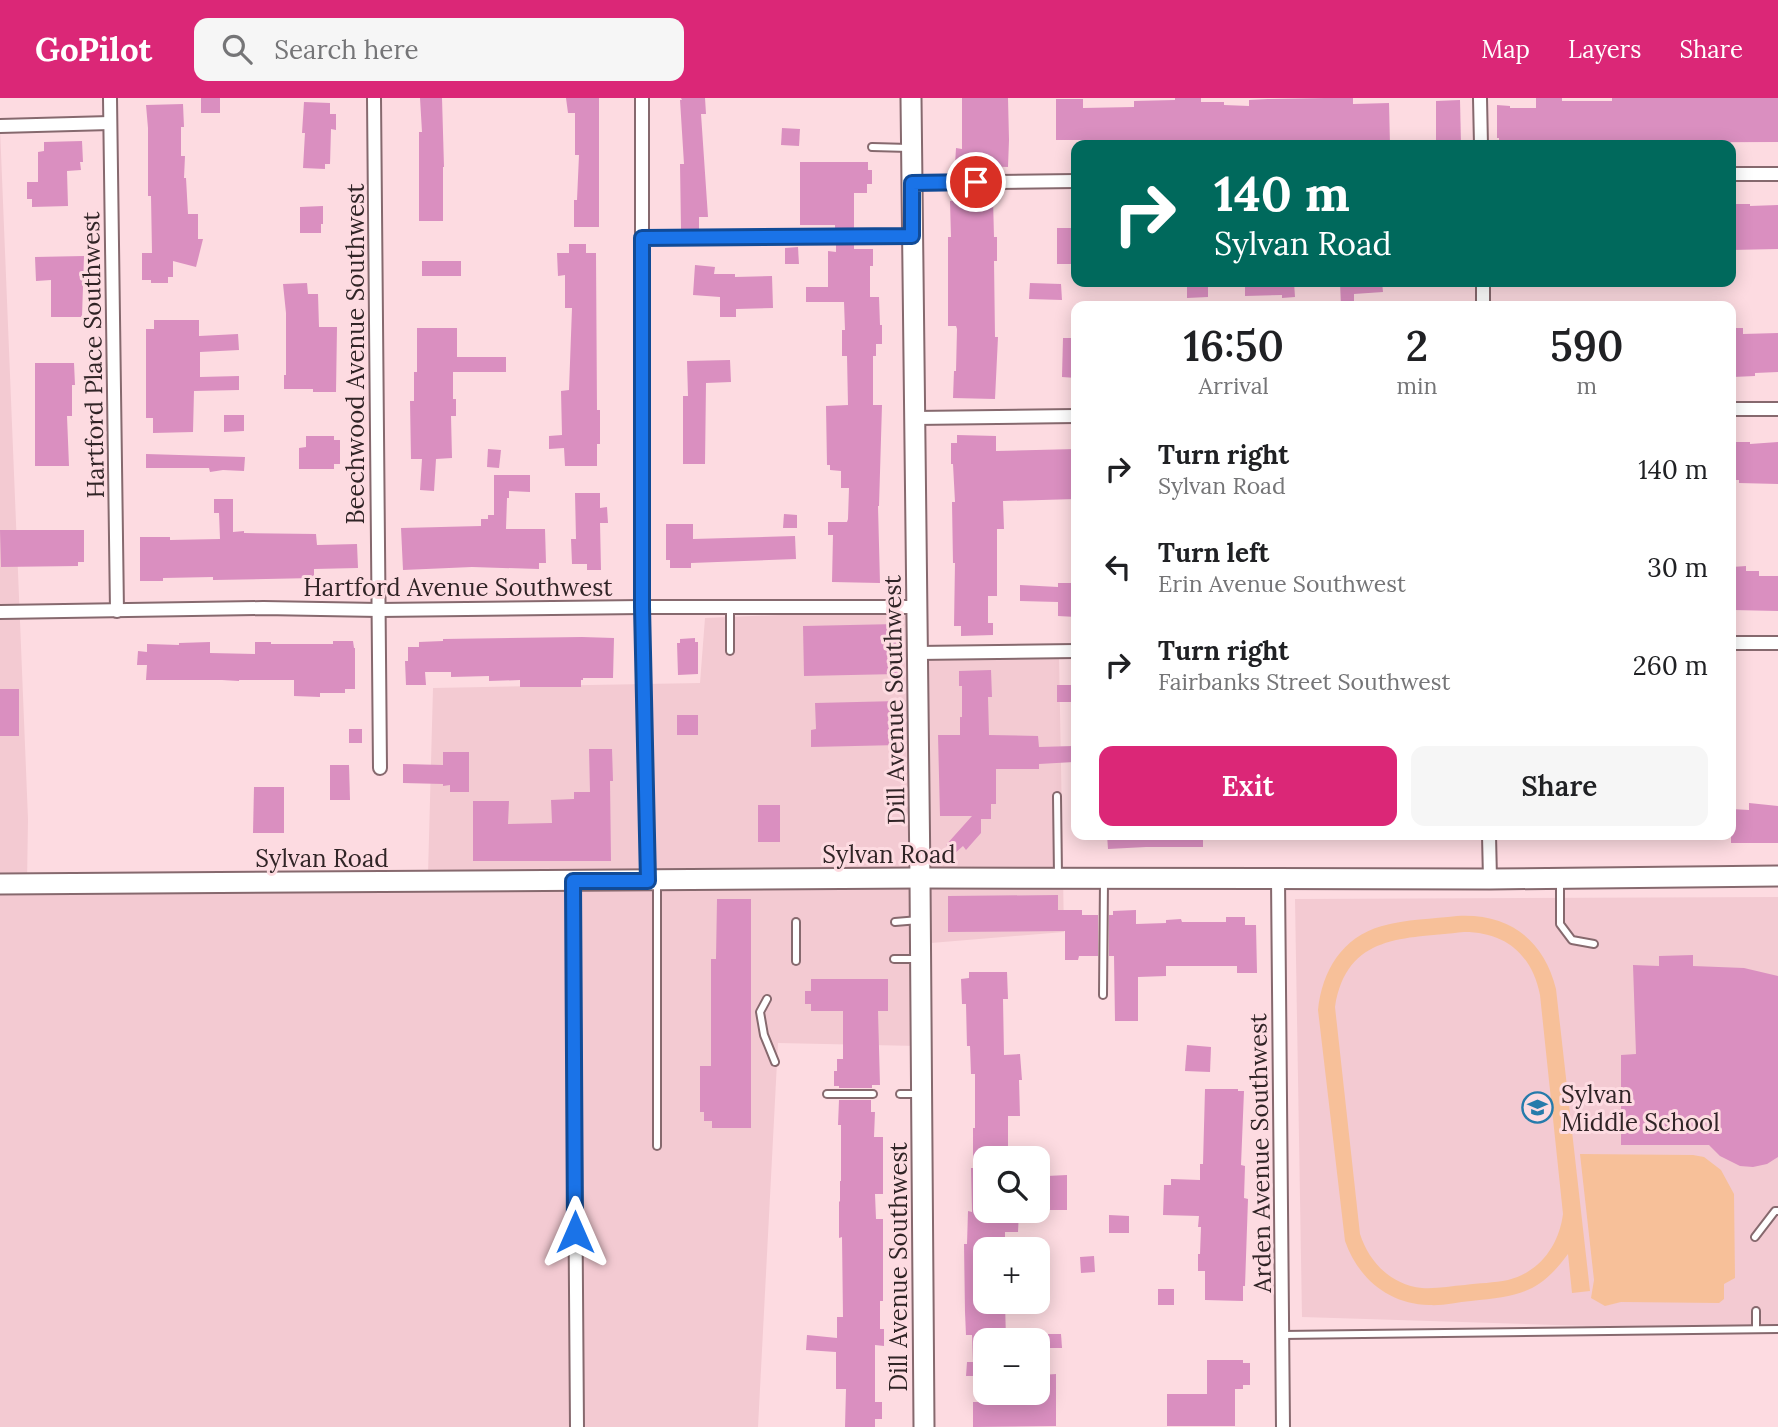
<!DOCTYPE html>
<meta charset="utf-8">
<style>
:root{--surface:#fff;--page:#f6f6f6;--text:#202124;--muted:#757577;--accent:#db2777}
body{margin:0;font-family:Lora,serif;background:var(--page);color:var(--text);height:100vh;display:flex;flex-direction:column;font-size:26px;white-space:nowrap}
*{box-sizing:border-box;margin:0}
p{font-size:23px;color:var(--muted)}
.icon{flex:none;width:38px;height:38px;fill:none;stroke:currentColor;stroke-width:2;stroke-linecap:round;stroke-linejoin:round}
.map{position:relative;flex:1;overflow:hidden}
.side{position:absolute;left:1071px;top:203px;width:665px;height:539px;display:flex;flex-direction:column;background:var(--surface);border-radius:14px;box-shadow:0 4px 18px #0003}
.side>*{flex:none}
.banner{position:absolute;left:1071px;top:42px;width:665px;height:147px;border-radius:14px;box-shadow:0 4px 18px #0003;background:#00695c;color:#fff;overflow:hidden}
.controls{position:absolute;left:973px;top:1048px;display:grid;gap:14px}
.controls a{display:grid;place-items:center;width:77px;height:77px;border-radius:14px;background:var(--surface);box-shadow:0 4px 18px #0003;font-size:35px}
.pin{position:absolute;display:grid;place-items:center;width:60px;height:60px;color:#fff;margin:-30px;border:4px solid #fff;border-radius:50%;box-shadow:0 2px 7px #0007}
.me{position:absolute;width:77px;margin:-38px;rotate:0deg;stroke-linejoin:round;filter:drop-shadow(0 0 5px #0008)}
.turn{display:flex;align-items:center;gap:24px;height:147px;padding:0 28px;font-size:32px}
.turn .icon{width:91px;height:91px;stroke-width:2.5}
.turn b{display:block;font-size:49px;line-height:60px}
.eta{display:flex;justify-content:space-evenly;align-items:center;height:119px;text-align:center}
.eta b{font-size:42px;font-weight:600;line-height:49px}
.action{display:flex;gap:14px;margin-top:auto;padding:14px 28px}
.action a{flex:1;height:80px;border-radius:14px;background:var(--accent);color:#fff;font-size:28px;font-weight:600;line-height:80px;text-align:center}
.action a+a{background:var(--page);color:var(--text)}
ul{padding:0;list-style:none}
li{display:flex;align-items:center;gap:21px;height:98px;padding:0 28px}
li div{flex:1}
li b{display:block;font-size:26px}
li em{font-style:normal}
header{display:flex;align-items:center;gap:42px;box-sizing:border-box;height:98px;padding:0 35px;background:var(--accent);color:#fff}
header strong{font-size:33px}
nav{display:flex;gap:38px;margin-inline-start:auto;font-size:24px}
.search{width:490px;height:63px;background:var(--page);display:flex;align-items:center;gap:18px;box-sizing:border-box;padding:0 24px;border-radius:14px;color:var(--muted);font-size:26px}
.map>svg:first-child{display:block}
</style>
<header>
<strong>GoPilot</strong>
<div class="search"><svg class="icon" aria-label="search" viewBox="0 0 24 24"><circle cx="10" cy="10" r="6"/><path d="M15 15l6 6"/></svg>Search here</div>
<nav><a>Map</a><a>Layers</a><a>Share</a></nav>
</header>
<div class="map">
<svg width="1778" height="1329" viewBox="0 0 1778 1329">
<rect width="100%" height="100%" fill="#fddbe1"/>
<!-- built -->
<g fill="#f3cad2">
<path d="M0 30 28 721 27 785 428 777 433 590 700 585 705 520 921 511 924 560 1059 558 1064 834 919 846 918 948 778 945 758 1329H0Z"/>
<path d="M1778 799V1234L1302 1219 1295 801Z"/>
</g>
<!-- green -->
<g fill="#f7c099" fill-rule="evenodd">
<path d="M1457 818C1509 815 1544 842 1556 891L1590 1193 1572 1195 1568 1156C1539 1196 1518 1198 1471 1203 1457 1204 1443 1208 1429 1207 1388 1206 1358 1180 1345 1143L1318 912C1322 873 1342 839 1382 828 1406 821 1433 821 1457 818ZM1464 834C1506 834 1532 857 1540 897L1563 1116C1559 1147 1540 1174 1508 1182 1494 1185 1479 1185 1465 1187 1451 1188 1436 1191 1422 1190 1391 1187 1369 1164 1360 1136L1335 909C1347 835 1404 841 1464 834Z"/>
<path d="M1580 1056 1693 1057 1704 1059 1721 1072 1734 1096 1735 1180 1724 1186V1201L1719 1205 1621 1204 1605 1208 1591 1200 1594 1182Z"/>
</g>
<!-- building -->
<g fill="#da8fc0">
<rect x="201" y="0" width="19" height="15"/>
<path d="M420 0H442L444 69H443V123H419V34H422Z"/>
<path d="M566 0H599V129H574V102H577L579 57H575V15H568Z"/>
<path d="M681 0H705L706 16H701L708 119H699V131H681L680 66H684L680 2H682Z"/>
<path d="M962 0H1008L1009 42 1008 69 955 67 956 50 962 51Z"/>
<path d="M1175 0H1201V4H1224V7L1249 8V2L1268 1 1325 0H1353V6L1389 5 1390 47H1188V44L1159 43V47H1135V42H1056V1H1083V10L1134 9V3L1175 2Z"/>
<path d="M1536 0H1562V3H1612V0H1778V44L1499 45V40H1497V7L1510 8V10H1536Z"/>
<path d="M1460 2 1461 47H1436V3Z"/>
<path d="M304 4 330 5V16H336V32L331 31 330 66H325V71L303 70 305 35H302Z"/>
<path d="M183 6 184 29H181V58H185L184 80H186L188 116H198V141H203L196 169 173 163V179H168V185H151V182H142V155H152L151 98H148V30L146 7Z"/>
<path d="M782 30 800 31 799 48 781 47Z"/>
<path d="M82 43 83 64H80L81 72 67 73 68 108 32 109V101H27V84H38V54L44 53V44Z"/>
<path d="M800 64H868V72H872V86H867V95H854V130H835V127H800Z"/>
<path d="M993 101 994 139H997V163H994L995 239H998L995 301 953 300 954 273H956L957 231 956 228H948V139H951L950 103Z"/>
<path d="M1731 106H1750V108L1778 107V151L1731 152Z"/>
<path d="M323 108V126H321V135H300V109Z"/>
<rect x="1057" y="130" width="19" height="36"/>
<path d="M569 146H586V155H596L597 312H600V346H597V368H565L564 350 549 351V338L562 337 561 293 569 292 572 210H565V177L558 178 557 155H569Z"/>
<path d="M836 147H854V151H873V168H870V199H879L880 227H882V246H876V258H873V307H882L879 408H878L880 485 832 484 833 437H828V424H847L848 421 849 390H841V373L830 372V367H827L826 308 848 307 847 258H842V232H845L844 204H806V189H828V153L836 154Z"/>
<path d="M798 149 799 166H785V150Z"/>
<path d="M84 158 82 219H51V182L36 183 35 159Z"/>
<rect x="422" y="163" width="39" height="15"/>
<path d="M695 167 715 169 714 176H735V179L772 178 773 210 736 211V219H720V199L693 197Z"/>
<path d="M1187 184H1208V199L1187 200Z"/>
<path d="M1245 184H1294L1295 199 1282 200V197L1245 198Z"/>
<path d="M1340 184H1382L1383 194 1354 196V208H1341Z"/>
<path d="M307 185 308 196H318L319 229H337L336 294H313V291H284V277H286V215L283 186Z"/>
<path d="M1030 185 1061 186 1062 202 1029 201Z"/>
<path d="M154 222H199V238L238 236 239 252 200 254V279L239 278V292L194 293 193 334 153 335V320H146V231H154Z"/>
<path d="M417 230H457V259H506V274H453V301H456V318H451L452 360 436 361 434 393 420 392 422 361H411L410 303H414V274H417Z"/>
<path d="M1731 230H1743V236L1778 235V274L1755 275V278L1733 279V274H1731Z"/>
<path d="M1063 240H1076V280L1062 279Z"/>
<path d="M730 262 731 284 706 285 705 366H683V298H688L687 263Z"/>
<path d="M35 265H74L75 287H72V318H67L69 368H35Z"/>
<path d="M224 317H244V333L224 334Z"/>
<path d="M957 337 996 338V353L1076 351V401L1003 403 1004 431H997V498H988V525H993V537L961 538V528H954L955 465H953L952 404H955L953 366H951V345H957Z"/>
<path d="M306 338H334V342H340V366H334V371H299V350L306 349Z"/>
<path d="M1731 344H1750V346L1778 344V386L1739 385V382H1731Z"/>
<path d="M488 351 501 352 499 370 487 369Z"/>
<path d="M146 356 245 359 244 373 223 372 210 374 209 370H146Z"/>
<path d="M494 377H530V394L509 393V400H507L506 431H545L546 465H539V471L472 469 403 472 401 430 481 428V421H488V417H494Z"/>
<path d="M575 395H600V410L607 409 608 425H600L601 472H587V466H572L571 441H576Z"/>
<path d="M214 401H233V434L244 433V435L316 436 317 447 357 446 358 470 314 471V480L213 482V479L163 480V483H140V439H170V442L220 441 219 415H214Z"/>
<path d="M784 416 797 417V430H783Z"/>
<path d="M666 426H693V441L795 438 796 461 691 465V470H670V462H666Z"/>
<path d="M0 432H84V464H78V468L1 469Z"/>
<path d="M1746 468V473H1759V478H1778V513L1733 512 1732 469Z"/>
<path d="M1058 485H1076V519L1058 518V504L1020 503V487L1058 489Z"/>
<path d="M897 526 898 576 804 578 803 528Z"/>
<path d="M582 539 614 540 613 580H583V582H581V589H520V582L489 583V578L451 579V574H425L426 587H406L405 563H408V549H419V544L443 543V541Z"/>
<path d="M695 540V544H698V576L678 577 677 545H680V541Z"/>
<path d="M333 543H353L354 550H355V591H345V595H320V599L294 598V582H239V583L222 582H146L147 567H137L138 553 147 554V546L179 547V545L210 544V555L255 556V544H271V546H333Z"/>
<path d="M991 572 992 599H988L989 637 1038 638 1039 649 1073 648 1074 664 1039 666V671H996V706H991V721H981V735L966 752 963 748 954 756 946 747 972 718H940L938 637H960V619H962V588H959V573Z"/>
<rect x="1057" y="587" width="19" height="17"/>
<rect x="0" y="591" width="19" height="47"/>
<path d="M899 603V647L811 649V632L816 631 815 605Z"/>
<rect x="677" y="617" width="21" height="20"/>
<rect x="349" y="631" width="13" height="14"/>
<path d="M589 651H612L613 683H610L611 763H473V703H509L508 726 552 725 551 702 574 701V694H590Z"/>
<path d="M443 654H469V694H450V687L443 688V686L403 685V666L443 667Z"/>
<path d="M330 667H349L350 702H330Z"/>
<path d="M254 689H284V735H253Z"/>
<path d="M1749 705 1778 708V745H1731V711L1749 712Z"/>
<rect x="758" y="707" width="22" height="37"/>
<path d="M1107 737H1203V749H1146L1108 751Z"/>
<path d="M1058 797V812H1082V817H1098V858H1079L1078 862H1065V833L948 834V798Z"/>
<path d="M717 801H751V1030H712V1023H704V1014H700V968H711V861H716Z"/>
<path d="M1136 812V826L1166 825V822L1181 821 1182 824H1226V819H1245V827H1256L1257 875H1237V868H1166V878L1138 879V923H1115L1114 858H1109V817H1113V813Z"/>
<path d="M1693 857V868L1744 870 1778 878V1059L1767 1066 1753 1069 1740 1068 1720 1058 1709 1047H1621V957L1636 956 1633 867 1659 868V858Z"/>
<path d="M969 874H1007L1008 901H1003L1004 957 1020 956 1022 982H1019L1020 1018H1008V1060H985V1113H1019L1018 1134H1005V1152H985V1204H1005L1006 1242H985V1288H974V1278H966L967 1264H973L972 1237H966L965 1214 964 1146H967L968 1113 972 1114 971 1070H973V1030H975V976H971L970 948H967L966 906H962L961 881 969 880Z"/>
<path d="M811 881H888V913H878L880 987H872V990H839V988H834V973H837V961H843V913H811V906H805V893H811Z"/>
<path d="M1187 947 1211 949 1210 974 1185 973Z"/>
<path d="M1205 991H1238V993H1244L1241 1067 1245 1068 1244 1100 1248 1101 1245 1188H1243V1203L1205 1202V1173H1198V1156H1200L1201 1129H1198L1199 1118 1163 1117 1164 1087H1171V1081L1200 1082V1066H1203Z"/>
<path d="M839 1002H871V1014H875L874 1039H883V1096H875L876 1121H883V1203H880V1231H884V1248L875 1247V1304H882V1321H875V1329H845L846 1291H836V1254L806 1252 807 1237 837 1240V1219H843L842 1139 839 1140V1104L840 1103V1083H841V1027H838Z"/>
<path d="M1067 1077V1112H1047V1078Z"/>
<path d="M1109 1117 1129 1118V1135H1109Z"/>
<path d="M1094 1158 1095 1174 1081 1175 1080 1159Z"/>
<rect x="1158" y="1191" width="16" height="16"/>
<path d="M1048 1236H1061L1062 1250H1048Z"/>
<path d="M1207 1262H1243V1265H1250V1287H1243V1291H1235V1328H1167V1296H1207Z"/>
<path d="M1056 1276V1328L973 1329V1304H1042L1041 1277Z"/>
</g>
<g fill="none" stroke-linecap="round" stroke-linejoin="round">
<defs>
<g id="service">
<path d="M872 49 909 50"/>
<path d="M730 509V553"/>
<path d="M1057 698 1058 778"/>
<path d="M1560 782V826L1572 842 1594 846"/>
<path d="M895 824 919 822"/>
<path d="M894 861H917"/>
<path d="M796 863V824"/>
<path d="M1103 897 1104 783"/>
<path d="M767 901 760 914 764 937 775 964"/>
<path d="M827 996H873"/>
<path d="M900 996H920"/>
<path d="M657 1048V785"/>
<path d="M1755 1139 1775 1113H1778"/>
<path d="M1756 1213V1231"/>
<path d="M1282 1237 1778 1231"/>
</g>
<g id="minor">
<path d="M110 0 117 513"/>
<path d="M374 0 380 670"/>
<path d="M642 0V509L648 783"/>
<path d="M1480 0 1481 47"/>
<path d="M0 28 110 25"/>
<path d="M1731 76H1778"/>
<path d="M912 85 1076 83"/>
<path d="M642 140 912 138"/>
<path d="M1483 184V208"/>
<path d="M1731 311H1778"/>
<path d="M915 320 1076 318"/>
<path d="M0 514 263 510 379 512 642 509H917"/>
<path d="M1731 545H1778"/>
<path d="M917 555 1076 553"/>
<path d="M1489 737 1490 781"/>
<path d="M1278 781 1283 1329"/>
<path d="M573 783 577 1329"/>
</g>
<g id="secondary">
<path d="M911 0 920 780 924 1329"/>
<path d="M0 786 920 780 1490 781 1778 778"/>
</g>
</defs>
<!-- service casing -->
<use href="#service" stroke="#86696e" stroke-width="10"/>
<!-- minor casing -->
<use href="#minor" stroke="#86696e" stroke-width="16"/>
<!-- secondary casing -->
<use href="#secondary" stroke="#86696e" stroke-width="23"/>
<!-- service -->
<use href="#service" stroke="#fff" stroke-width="6"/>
<!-- minor -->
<use href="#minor" stroke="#fff" stroke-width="12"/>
<!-- secondary -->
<use href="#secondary" stroke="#fff" stroke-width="19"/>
</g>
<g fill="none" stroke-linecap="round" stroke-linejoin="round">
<defs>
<path id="route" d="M575 1134 573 783H648L642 509V140L912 138V85L976 84"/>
</defs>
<!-- route casing -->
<use href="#route" stroke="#114b97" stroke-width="18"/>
<!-- route -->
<use href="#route" stroke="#1a73e8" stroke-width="12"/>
</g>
<!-- icons -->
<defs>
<symbol id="school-ring" viewBox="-11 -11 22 22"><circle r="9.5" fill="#fddbe1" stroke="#267bab" stroke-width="1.5"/><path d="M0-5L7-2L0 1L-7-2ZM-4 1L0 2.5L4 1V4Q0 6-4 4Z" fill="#267bab"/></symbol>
</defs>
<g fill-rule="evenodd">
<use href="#school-ring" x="1520" y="992" width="35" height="35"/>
</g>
<g text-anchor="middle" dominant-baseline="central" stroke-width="6" stroke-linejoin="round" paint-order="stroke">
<!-- street labels -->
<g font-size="24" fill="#302426" stroke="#fddbe1">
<text transform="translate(355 256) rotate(-90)">Beechwood Avenue Southwest</text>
<text transform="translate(93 257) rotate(-91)">Hartford Place Southwest</text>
<text x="458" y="489">Hartford Avenue Southwest</text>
<text transform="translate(894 602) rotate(-91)">Dill Avenue Southwest</text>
<text x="889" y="756">Sylvan Road</text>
<text x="322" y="760">Sylvan Road</text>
<text transform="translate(1260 1055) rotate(-91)">Arden Avenue Southwest</text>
<text transform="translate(898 1169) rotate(-90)">Dill Avenue Southwest</text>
</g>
<!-- poi labels -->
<g font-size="24" fill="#302426" stroke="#fddbe1" text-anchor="start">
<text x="1561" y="996">Sylvan<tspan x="1561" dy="28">Middle School</tspan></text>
</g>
</g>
</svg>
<div class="controls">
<a><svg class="icon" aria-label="search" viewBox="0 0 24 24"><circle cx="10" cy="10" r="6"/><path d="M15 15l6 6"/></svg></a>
<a>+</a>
<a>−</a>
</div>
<div class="pin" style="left:976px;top:84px;background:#d93025"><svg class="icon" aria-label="arrive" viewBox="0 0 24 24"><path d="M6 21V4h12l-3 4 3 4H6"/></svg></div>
<svg class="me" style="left:575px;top:1134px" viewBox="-20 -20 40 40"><path d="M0-17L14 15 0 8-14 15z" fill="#1a73e8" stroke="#fff" stroke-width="4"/></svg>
<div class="banner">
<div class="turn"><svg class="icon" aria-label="right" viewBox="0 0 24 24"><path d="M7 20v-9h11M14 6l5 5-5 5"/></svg><div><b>140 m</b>Sylvan Road</div></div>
</div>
<section class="side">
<div class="eta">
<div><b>16:50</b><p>Arrival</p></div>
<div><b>2</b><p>min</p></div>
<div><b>590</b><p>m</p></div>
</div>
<ul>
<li><svg class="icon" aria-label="right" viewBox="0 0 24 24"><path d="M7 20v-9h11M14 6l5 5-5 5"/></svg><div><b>Turn right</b><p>Sylvan Road</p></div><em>140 m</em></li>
<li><svg class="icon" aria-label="left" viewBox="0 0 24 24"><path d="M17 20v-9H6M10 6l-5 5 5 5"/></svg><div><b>Turn left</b><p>Erin Avenue Southwest</p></div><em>30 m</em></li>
<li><svg class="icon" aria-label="right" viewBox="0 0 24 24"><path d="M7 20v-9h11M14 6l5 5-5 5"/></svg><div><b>Turn right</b><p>Fairbanks Street Southwest</p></div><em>260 m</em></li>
</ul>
<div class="action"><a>Exit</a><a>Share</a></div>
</section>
</div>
